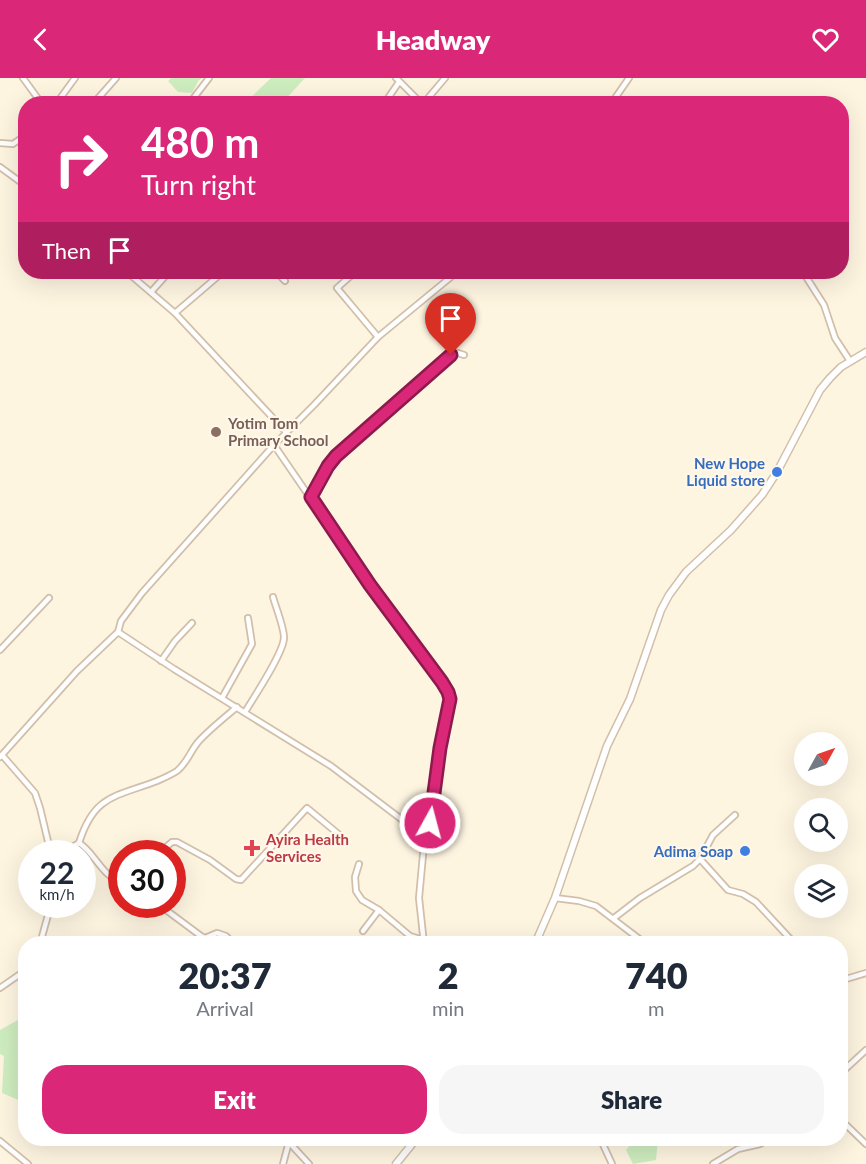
<!DOCTYPE html>
<style>
:root{--surface:#fff;--page:#f6f6f7;--text:#1f2937;--muted:#747a83;--accent:#db2777}
body{margin:0;font-family:Lato,sans-serif;background:var(--page);color:var(--text);height:100vh;display:flex;flex-direction:column;font-size:22px;white-space:nowrap}
*{box-sizing:border-box;margin:0}
p{font-size:20px;color:var(--muted)}
.icon{flex:none;width:33px;height:33px;fill:none;stroke:currentColor;stroke-width:2;stroke-linecap:round;stroke-linejoin:round}
.map{position:relative;flex:1;overflow:hidden}
.details{position:absolute;left:18px;top:858px;width:830px;height:210px;display:flex;flex-direction:column;background:var(--surface);border-radius:24px;box-shadow:0 6px 24px #0002}
.details>*{flex:none}
.banner{position:absolute;left:18px;top:18px;width:831px;height:183px;border-radius:24px;box-shadow:0 6px 24px #0002;background:#db2777;color:#fff;overflow:hidden}
.needle{width:39px;rotate:50deg}
.tools{position:absolute;left:794px;top:654px;display:grid;gap:12px}
.tools a{display:grid;place-items:center;width:54px;height:54px;border-radius:50%;background:var(--surface);box-shadow:0 6px 24px #0002;font-size:30px}
.speed{position:absolute;left:18px;top:762px;display:flex;gap:12px;font-size:30px;font-weight:700;text-align:center}
.speed>*{display:grid;place-content:center;width:78px;height:78px;border-radius:50%;background:var(--surface);box-shadow:0 6px 24px #0002;line-height:1}
.speed small{font-size:15px;font-weight:400}
.speed .limit{border:9px solid #d22;background:#fff;color:#111}
.pin{position:absolute;display:grid;place-items:center;width:51px;height:51px;color:#fff;margin:-62px -26px;border-radius:50% 50% 50% 0;rotate:-45deg;box-shadow:0 0 6px #0007}
.pin .icon{rotate:45deg}
.me{position:absolute;width:66px;margin:-33px;rotate:7deg;stroke-linejoin:round;filter:drop-shadow(0 0 4px #0008)}
.turn{display:flex;align-items:center;gap:21px;height:126px;padding:0 24px;font-size:27px}
.turn .icon{width:78px;height:78px;stroke-width:2.5}
.turn b{display:block;font-size:42px;line-height:51px}
.then{display:flex;align-items:center;height:57px;padding:0 24px;background:#0003;gap:12px;font-size:22px}
.eta{display:flex;justify-content:space-evenly;align-items:center;height:102px;text-align:center}
.eta b{font-size:36px;font-weight:800;line-height:42px}
.cta{display:flex;gap:12px;margin-top:auto;padding:12px 24px}
.cta a{flex:1;height:69px;border-radius:24px;background:var(--accent);color:#fff;font-size:24px;font-weight:800;line-height:69px;text-align:center}
.cta a+a{background:var(--page);color:var(--text)}
header{display:flex;justify-content:space-between;align-items:center;height:78px;padding:0 24px;background:var(--accent);color:#fff;font-size:27px;font-weight:800}
.map>svg:first-child{display:block}
</style>
<header><svg class="icon" aria-label="back" viewBox="0 0 24 24"><path d="M15 5l-7 7 7 7"/></svg>Headway<svg class="icon" aria-label="heart" viewBox="0 0 24 24"><path d="M12 20l-8-8c-3-5 5-10 8-4 3-6 11-1 8 4z"/></svg></header>
<div class="map">
<svg width="866" height="1086" viewBox="0 0 866 1086">
<rect width="100%" height="100%" fill="#fef5e1"/>
<!-- green -->
<g fill="#ceedbf">
<path d="M171 0H202L199 2 192 15 178 14 168 3Z"/>
<path d="M271 0H305L282 25H245Z"/>
<path d="M25 938V1028L23 1024 2 1015 4 978 0 976V952Z"/>
<path d="M635 1061H658L656 1082 633 1086 626 1072Z"/>
</g>
<g fill="none" stroke-linecap="round" stroke-linejoin="round">
<defs>
<g id="minor">
<path d="M23 0 42 26"/>
<path d="M396 0 422 26"/>
<path d="M56 26 75 0"/>
<path d="M93 26 116 0"/>
<path d="M189 26 209 0"/>
<path d="M384 26 399 4"/>
<path d="M423 26 445 0"/>
<path d="M611 26 629 0"/>
<path d="M0 65 13 66 26 57"/>
<path d="M0 89 26 108"/>
<path d="M127 194 175 235 286 354"/>
<path d="M276 194 285 203"/>
<path d="M355 194 337 210 378 259"/>
<path d="M803 194 824 227 835 260 850 283"/>
<path d="M151 214 169 194"/>
<path d="M175 235 223 194"/>
<path d="M274 367 370 507 442 604 448 613 450 621 440 671 430 745 423 763"/>
<path d="M311 419 328 388 336 378 451 277 458 275 464 277"/>
<path d="M118 554 174 591 331 688 413 750 421 759 424 766 419 820 424 866"/>
<path d="M0 572 49 520"/>
<path d="M161 583 175 563 192 545"/>
<path d="M222 620 252 566 248 540"/>
<path d="M245 634C254 619 283 576 284 560 284 549 276 530 273 519"/>
<path d="M2 677 35 715 40 730 51 776"/>
<path d="M0 679 77 593 118 554 121 543 142 515 274 367 314 327 378 259 457 194"/>
<path d="M79 765C94 773 104 803 122 802"/>
<path d="M60 776 79 765C94 717 115 719 157 703 164 700 171 697 177 693 188 684 190 673 199 663 210 651 224 640 237 629"/>
<path d="M158 776 172 764H177L210 782 236 801 241 802 307 730 342 759"/>
<path d="M700 781 728 812 743 816 756 824 795 866"/>
<path d="M359 786 355 799 356 813 362 822 379 832 410 858 423 862"/>
<path d="M555 820 579 823 596 828 646 866"/>
<path d="M158 826 201 858 205 860 217 855 226 858 234 866"/>
<path d="M614 840 640 820 693 788 700 781 713 757 735 737"/>
<path d="M363 853 379 832"/>
<path d="M40 866 51 826"/>
<path d="M840 900 846 901 866 895"/>
<path d="M0 910 26 892"/>
<path d="M840 996 866 972"/>
<path d="M840 1041 866 1066"/>
<path d="M285 1060 309 1086"/>
<path d="M600 1060 612 1086"/>
<path d="M0 1063 28 1086"/>
<path d="M283 1086 290 1060"/>
<path d="M713 1086 738 1071 760 1066 772 1060"/>
</g>
<g id="tertiary">
<path d="M535 866 555 820 607 668 630 621 661 532 669 517 686 494 731 452 762 417 777 394 820 312 830 300 841 289 866 274"/>
<path d="M396 1086 417 1060"/>
</g>
</defs>
<!-- minor casing -->
<use href="#minor" stroke="#d2bfaa" stroke-width="8"/>
<!-- tertiary casing -->
<use href="#tertiary" stroke="#d2bfaa" stroke-width="9"/>
<!-- minor -->
<use href="#minor" stroke="#fff" stroke-width="4.5"/>
<!-- tertiary -->
<use href="#tertiary" stroke="#fff" stroke-width="6"/>
</g>
<g fill="none" stroke-linecap="round" stroke-linejoin="round">
<defs>
<path id="route" d="M430 745 440 670 450 621 448 614 442 604 370 507 311 419 328 388 336 378 451 277"/>
</defs>
<!-- route casing -->
<use href="#route" stroke="#8e194d" stroke-width="15"/>
<!-- route -->
<use href="#route" stroke="#db2777" stroke-width="10"/>
</g>
<!-- markers -->
<circle fill="#8d6e63" stroke="#fff8ea" stroke-width="2" cx="216" cy="354" r="6"/>
<g fill="#3f7fe0" stroke="#fff8ea" stroke-width="2">
<circle cx="777" cy="394" r="6"/>
<circle cx="745" cy="773" r="6"/>
</g>
<path fill="#e0444e" stroke="#fff8ea" stroke-width="2" d="M249 761h6v6h6v6h-6v6h-6v-6h-6v-6h6z"/>
<g text-anchor="middle" dominant-baseline="central" stroke-width="4.5" stroke-linejoin="round" paint-order="stroke">
<!-- education labels -->
<g font-size="15" font-weight="bold" fill="#785e54" stroke="#fff8ea" text-anchor="start">
<text x="228" y="345">Yotim Tom<tspan x="228" dy="17">Primary School</tspan></text>
</g>
<!-- shop labels -->
<g font-size="15" font-weight="bold" fill="#366cbe" stroke="#fff8ea" text-anchor="end">
<text x="765" y="385">New Hope<tspan x="765" dy="17">Liquid store</tspan></text>
<text x="733" y="773">Adima Soap</text>
</g>
<!-- health labels -->
<g font-size="15" font-weight="bold" fill="#be3a42" stroke="#fff8ea" text-anchor="start">
<text x="266" y="761">Ayira Health<tspan x="266" dy="17">Services</tspan></text>
</g>
</g>
</svg>
<div class="tools">
<a><svg class="needle" viewBox="-14 -14 28 28"><path d="M0-13l5 13h-10z" fill="#e53935"/><path d="M0 13l5-13h-10z" fill="#747a83"/></svg></a>
<a><svg class="icon" aria-label="search" viewBox="0 0 24 24"><circle cx="10" cy="10" r="6"/><path d="M15 15l6 6"/></svg></a>
<a><svg class="icon" aria-label="layers" viewBox="0 0 24 24"><path d="M12 4l9 5-9 5-9-5zM3 14l9 5 9-5"/></svg></a>
</div>
<div class="speed"><div>22<small>km/h</small></div><div class="limit">30</div></div>
<div class="pin" style="left:451px;top:277px;background:#d93025"><svg class="icon" aria-label="arrive" viewBox="0 0 24 24"><path d="M6 21V4h12l-3 4 3 4H6"/></svg></div>
<svg class="me" style="left:430px;top:745px" viewBox="-20 -20 40 40"><circle r="17" fill="#db2777" stroke="#fff" stroke-width="3"/><path d="M0-11L8 9 0 5-8 9z" fill="#fff"/></svg>
<div class="banner">
<div class="turn"><svg class="icon" aria-label="right" viewBox="0 0 24 24"><path d="M7 20v-9h11M14 6l5 5-5 5"/></svg><div><b>480 m</b>Turn right</div></div>
<div class="then">Then<svg class="icon" aria-label="arrive" viewBox="0 0 24 24"><path d="M6 21V4h12l-3 4 3 4H6"/></svg></div>
</div>
<section class="details">
<div class="eta">
<div><b>20:37</b><p>Arrival</p></div>
<div><b>2</b><p>min</p></div>
<div><b>740</b><p>m</p></div>
</div>
<div class="cta"><a>Exit</a><a>Share</a></div>
</section>
</div>
